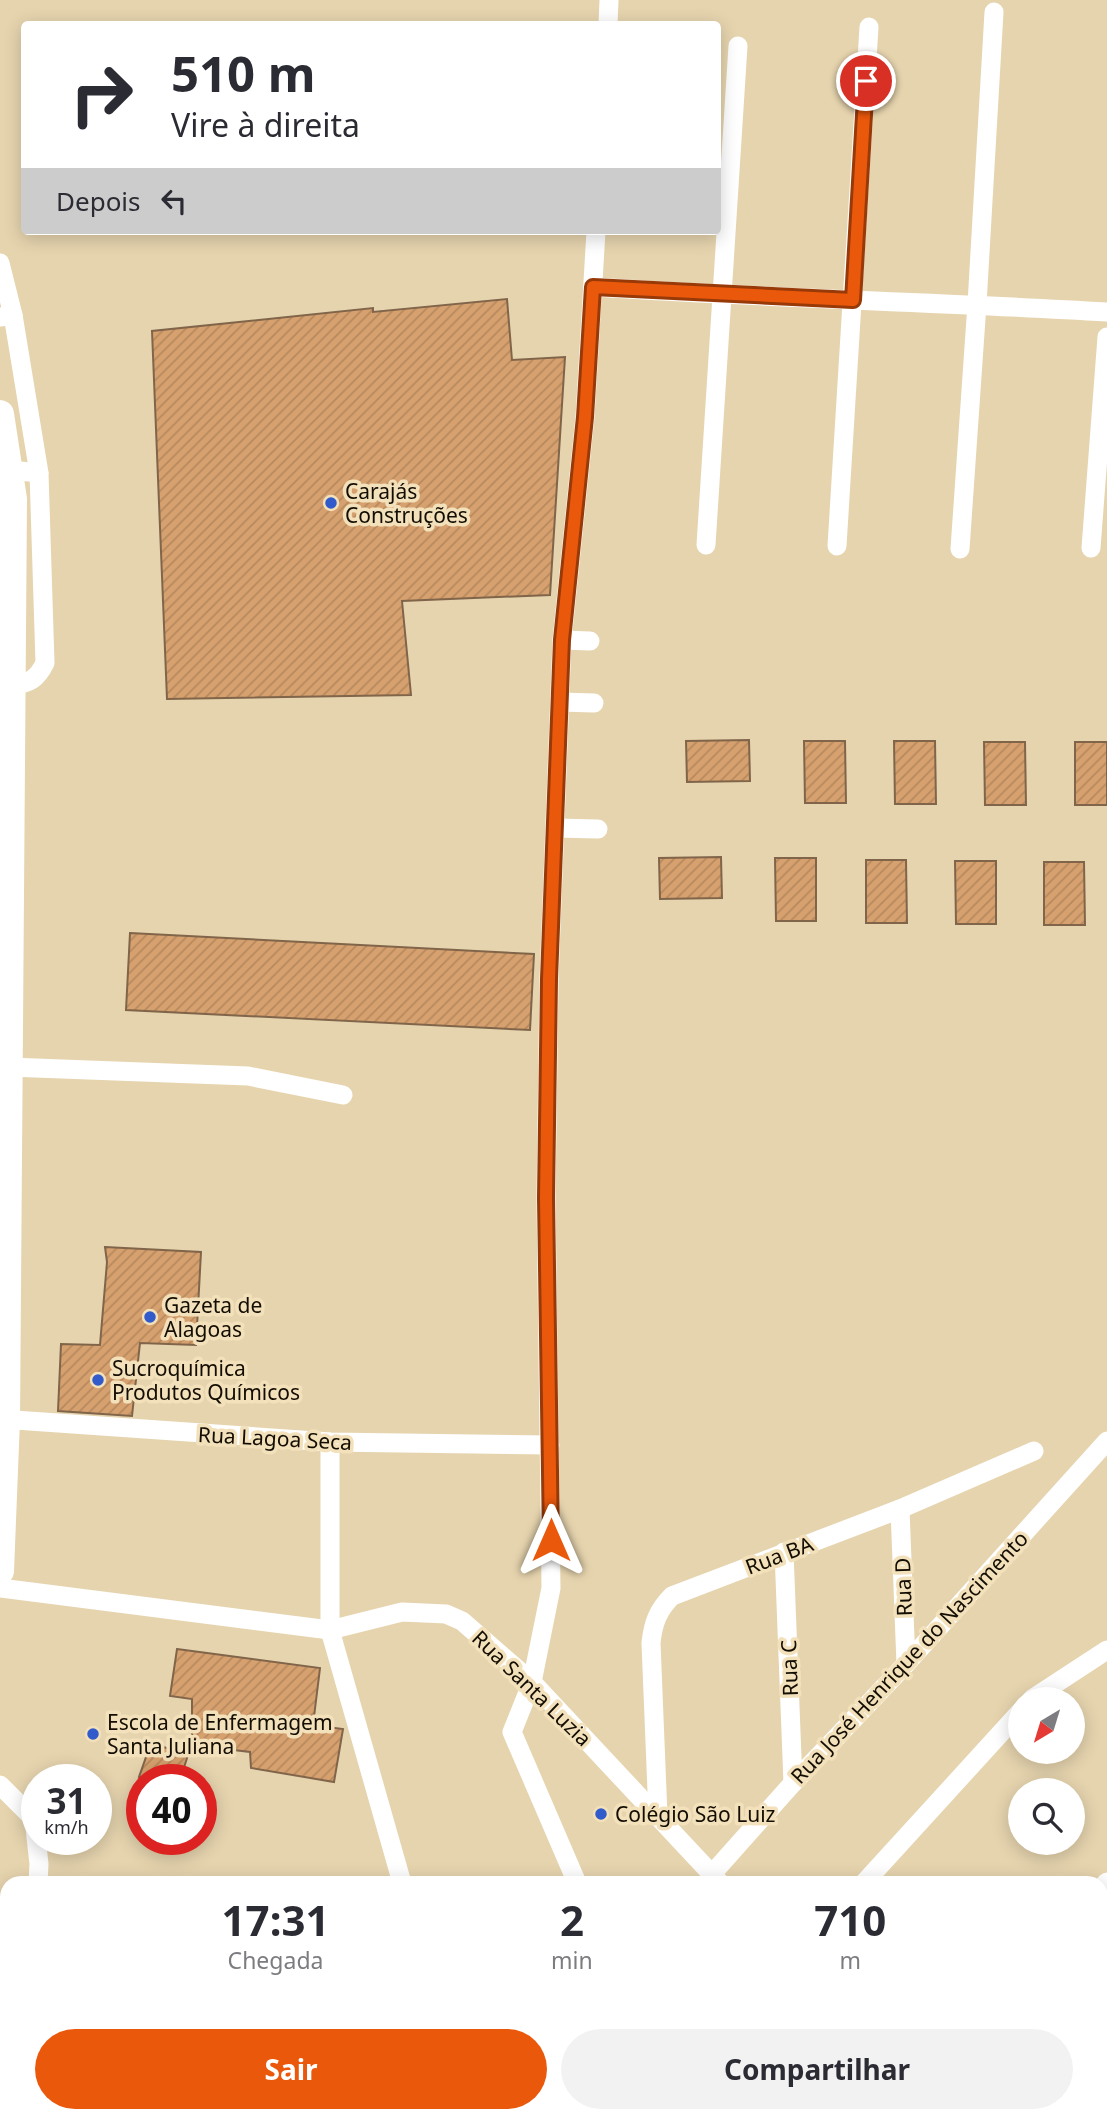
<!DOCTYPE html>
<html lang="pt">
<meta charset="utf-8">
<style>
:root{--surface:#fff;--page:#f2f2f3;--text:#2b2b33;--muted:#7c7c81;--accent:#ea580c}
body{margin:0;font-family:"Noto Sans",sans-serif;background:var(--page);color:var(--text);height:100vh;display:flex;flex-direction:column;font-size:26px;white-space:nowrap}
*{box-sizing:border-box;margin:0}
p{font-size:23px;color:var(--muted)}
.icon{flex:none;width:38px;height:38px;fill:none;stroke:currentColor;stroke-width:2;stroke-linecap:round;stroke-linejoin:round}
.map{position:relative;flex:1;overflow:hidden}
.side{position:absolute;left:0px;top:1876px;width:1108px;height:247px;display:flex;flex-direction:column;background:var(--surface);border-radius:21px 21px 0 0;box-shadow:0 4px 18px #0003}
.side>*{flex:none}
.banner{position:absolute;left:21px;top:21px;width:700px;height:214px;border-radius:7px;box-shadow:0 4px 18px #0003;background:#fff;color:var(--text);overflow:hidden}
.needle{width:46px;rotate:218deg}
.buttons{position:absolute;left:1008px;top:1687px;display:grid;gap:14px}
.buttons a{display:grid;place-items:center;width:77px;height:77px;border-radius:50%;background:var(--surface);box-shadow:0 4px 18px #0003;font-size:35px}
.speed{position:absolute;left:21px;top:1764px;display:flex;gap:14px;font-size:35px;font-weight:700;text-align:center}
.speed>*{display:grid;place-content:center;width:91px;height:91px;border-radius:50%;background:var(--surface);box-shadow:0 4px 18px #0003;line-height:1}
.speed small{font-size:18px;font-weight:400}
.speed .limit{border:10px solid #d22;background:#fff;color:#111}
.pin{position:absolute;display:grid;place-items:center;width:60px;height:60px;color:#fff;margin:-30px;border:4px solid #fff;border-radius:50%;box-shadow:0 2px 7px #0007}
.me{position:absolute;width:77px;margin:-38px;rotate:0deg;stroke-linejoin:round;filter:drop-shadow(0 0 5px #0008)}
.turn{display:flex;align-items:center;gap:24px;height:147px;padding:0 35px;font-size:32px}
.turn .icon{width:91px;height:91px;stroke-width:2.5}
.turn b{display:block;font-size:49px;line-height:60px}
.then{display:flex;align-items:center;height:66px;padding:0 35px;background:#0003;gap:14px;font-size:26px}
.eta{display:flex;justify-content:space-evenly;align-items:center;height:119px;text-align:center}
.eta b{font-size:42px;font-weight:700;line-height:49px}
.action{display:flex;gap:14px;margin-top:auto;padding:14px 35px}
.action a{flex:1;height:80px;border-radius:42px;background:var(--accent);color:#fff;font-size:28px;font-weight:700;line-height:80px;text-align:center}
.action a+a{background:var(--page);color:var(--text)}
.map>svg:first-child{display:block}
</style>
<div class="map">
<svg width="1107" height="2122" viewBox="0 0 1107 2122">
<defs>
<pattern id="building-hatch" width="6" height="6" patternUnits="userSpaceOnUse" patternTransform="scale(1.75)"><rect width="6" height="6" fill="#d6a16e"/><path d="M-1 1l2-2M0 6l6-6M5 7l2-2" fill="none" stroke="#b7895e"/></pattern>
</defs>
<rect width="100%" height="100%" fill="#e6d4ae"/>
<!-- building -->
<g fill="url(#building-hatch)" stroke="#80654a" stroke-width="2">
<path d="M507 299 512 360 565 357 550 595 402 601 411 695 167 699 152 331 373 308V312Z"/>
<path d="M749 740 750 781 687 782 686 741Z"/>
<path d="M804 741H845L846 803H805Z"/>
<path d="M894 741H935L936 804H895Z"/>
<path d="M984 742H1025L1026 805H985Z"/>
<rect x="1075" y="742" width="32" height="63"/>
<path d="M721 857 722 898 660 899 659 858Z"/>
<path d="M775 858H816V921H776Z"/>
<path d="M866 860H906L907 923H866Z"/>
<path d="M955 861H996V924H956Z"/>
<path d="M1044 862H1084L1085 925H1044Z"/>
<path d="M130 933 534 954 530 1030 126 1010Z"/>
<path d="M105 1247 201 1252 196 1345 140 1343 132 1416 58 1411 61 1344 100 1345 107 1262Z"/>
<path d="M177 1649 320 1668 313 1725 343 1729 334 1782 251 1768 250 1752 192 1745V1699L170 1696Z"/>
<path d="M151 1743 188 1755 180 1780H146L139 1777Z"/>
</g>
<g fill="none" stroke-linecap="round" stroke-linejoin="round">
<!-- minor -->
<g stroke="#fff" stroke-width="19">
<path d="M608 24 609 0"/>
<path d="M0 263 13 315"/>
<path d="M593 287C764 298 936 302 1107 312"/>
<path d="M0 317 13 315 39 473"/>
<path d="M10 470 39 473 45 663C37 679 30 683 13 685"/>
<path d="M706 545 738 46"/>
<path d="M837 546 869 27"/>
<path d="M1091 548 1107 337"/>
<path d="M960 549 977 304 994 12"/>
<path d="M562 640 590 641"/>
<path d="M560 702 594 703"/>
<path d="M556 828 598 829"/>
<path d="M9 1067 248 1076 343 1095"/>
<path d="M0 1419 330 1442 550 1445"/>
<path d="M330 1442V1630L402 1883"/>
<path d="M900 1509 906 1664"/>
<path d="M784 1552 793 1783"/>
<path d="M0 1588 330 1630 402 1612 446 1614 462 1621 532 1682 720 1883"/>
<path d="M1032 1699 1107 1650"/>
<path d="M0 1785 34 1819 39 1864 38 1883"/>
<path d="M658 1816 651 1643C653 1623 658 1610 672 1596L900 1509 1034 1451"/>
<path d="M712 1874 793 1783 906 1664 1107 1441"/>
<path d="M577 1883 512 1732 532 1682 551 1588 546 1198 549 980 562 640 585 417 596 231"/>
<path d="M864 1883 1020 1712"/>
<path d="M1101 1888 1107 1882"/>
<path d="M0 1933 7 1930"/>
<path d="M0 1991H7"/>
<path d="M0 2026 7 2027"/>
<path d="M467 2116 469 2122"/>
<path d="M677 2116 680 2122"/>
<path d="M941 2116 947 2122"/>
<path d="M73 2122 74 2116"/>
<path d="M1105 2122 1107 2119"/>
</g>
<!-- highway -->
<path stroke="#fff" stroke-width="28" d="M0 414 13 499 6 1420 0 1571"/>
</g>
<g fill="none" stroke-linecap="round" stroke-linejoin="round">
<defs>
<path id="route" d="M551 1540 546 1198 549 979 562 640 585 417 593 287 853 300 866 81"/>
</defs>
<!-- route casing -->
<use href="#route" stroke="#983908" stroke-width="18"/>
<!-- route -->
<use href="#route" stroke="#ea580c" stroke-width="12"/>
</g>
<!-- markers -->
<g fill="#315aca" stroke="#f3e1bb" stroke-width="2.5">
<circle cx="331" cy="503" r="7"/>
<circle cx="150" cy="1317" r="7"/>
<circle cx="98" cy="1380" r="7"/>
<circle cx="93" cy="1734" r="7"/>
<circle cx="601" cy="1814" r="7"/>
</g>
<g text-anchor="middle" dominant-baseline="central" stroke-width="7" stroke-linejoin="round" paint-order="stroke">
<!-- poi labels -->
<g font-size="21" fill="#130d02" stroke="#f3e1bb" text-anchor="start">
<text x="345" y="491">Carajás<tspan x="345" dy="24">Construções</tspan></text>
<text x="164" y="1305">Gazeta de<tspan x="164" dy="24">Alagoas</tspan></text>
<text x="112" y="1368">Sucroquímica<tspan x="112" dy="24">Produtos Químicos</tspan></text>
<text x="107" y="1722">Escola de Enfermagem<tspan x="107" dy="24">Santa Juliana</tspan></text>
<text x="615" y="1814">Colégio São Luiz</text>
</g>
<!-- street labels -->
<g font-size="21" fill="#130d02" stroke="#f3e1bb">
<text transform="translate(275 1438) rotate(3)">Rua Lagoa Seca</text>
<text transform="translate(779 1555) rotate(-21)">Rua BA</text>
<text transform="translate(903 1587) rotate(-92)">Rua D</text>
<text transform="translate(909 1657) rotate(-47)">Rua José Henrique do Nascimento</text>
<text transform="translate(789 1668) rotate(-92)">Rua C</text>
<text transform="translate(532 1688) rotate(44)">Rua Santa Luzia</text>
</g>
</g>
</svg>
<div class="buttons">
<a><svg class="needle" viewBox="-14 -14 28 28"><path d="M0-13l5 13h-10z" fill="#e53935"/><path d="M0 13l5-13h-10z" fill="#7c7c81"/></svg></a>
<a><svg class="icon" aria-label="search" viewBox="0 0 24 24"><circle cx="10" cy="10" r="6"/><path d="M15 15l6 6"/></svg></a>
</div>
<div class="speed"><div>31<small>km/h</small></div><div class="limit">40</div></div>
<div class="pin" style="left:866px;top:81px;background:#d93025"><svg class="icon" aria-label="arrive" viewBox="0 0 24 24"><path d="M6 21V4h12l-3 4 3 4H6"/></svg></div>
<svg class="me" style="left:551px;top:1540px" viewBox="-20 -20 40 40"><path d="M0-17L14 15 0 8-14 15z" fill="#ea580c" stroke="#fff" stroke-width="4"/></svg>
<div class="banner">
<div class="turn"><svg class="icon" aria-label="right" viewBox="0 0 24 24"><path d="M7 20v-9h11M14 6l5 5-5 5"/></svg><div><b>510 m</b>Vire à direita</div></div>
<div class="then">Depois<svg class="icon" aria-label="left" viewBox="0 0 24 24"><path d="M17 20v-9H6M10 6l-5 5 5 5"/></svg></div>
</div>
<section class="side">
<div class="eta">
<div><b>17:31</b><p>Chegada</p></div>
<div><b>2</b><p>min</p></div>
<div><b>710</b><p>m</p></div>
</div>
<div class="action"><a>Sair</a><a>Compartilhar</a></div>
</section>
</div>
